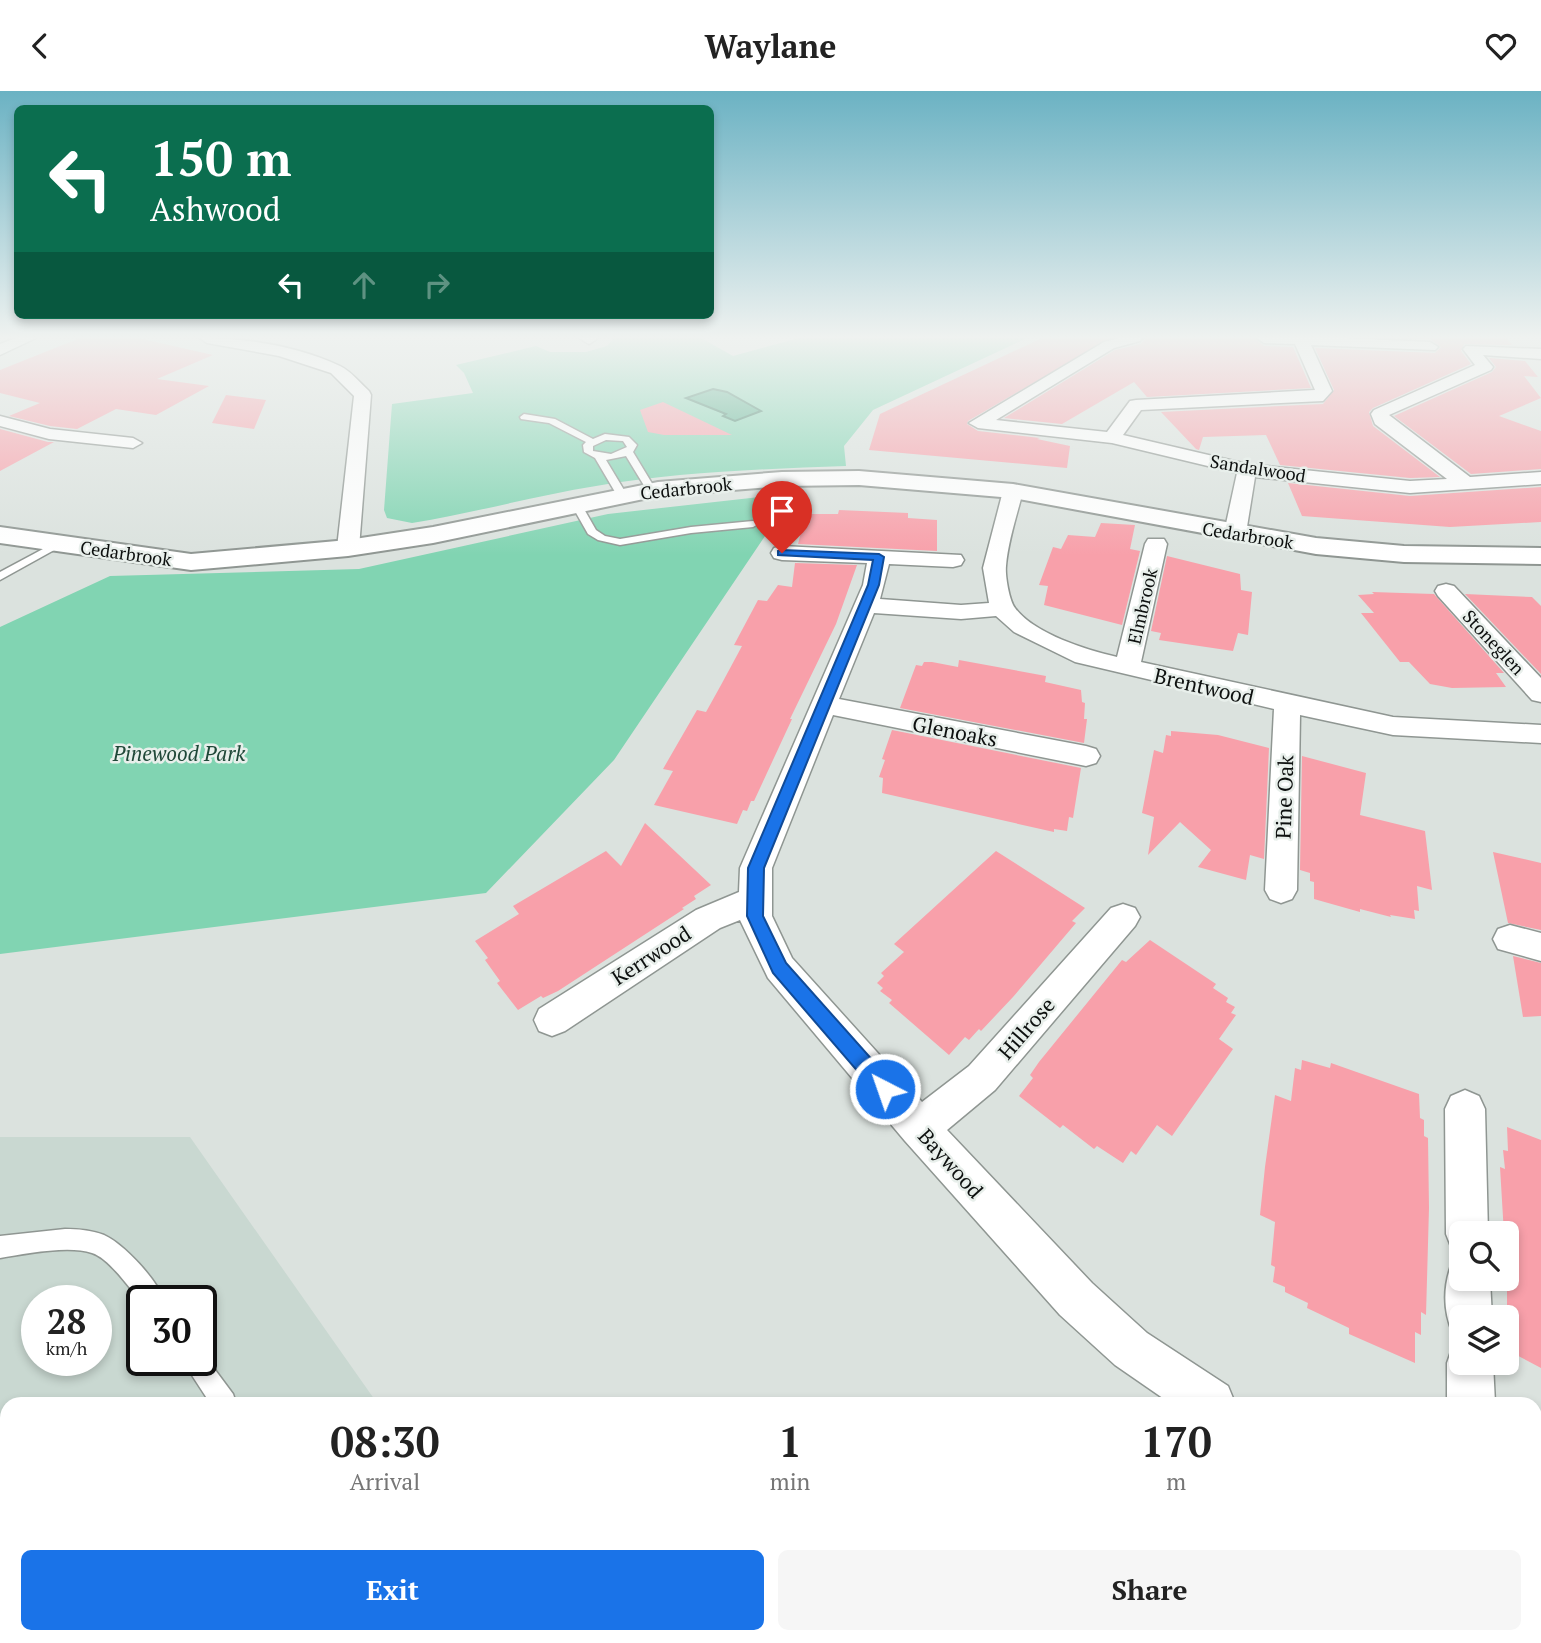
<!DOCTYPE html>
<style>
:root{--surface:#fff;--page:#f6f6f6;--text:#222;--muted:#767676;--accent:#1a73e8}
body{margin:0;font-family:"PT Serif",serif;background:var(--page);color:var(--text);height:100vh;display:flex;flex-direction:column;font-size:26px;white-space:nowrap}
*{box-sizing:border-box;margin:0}
p{font-size:23px;color:var(--muted)}
.icon{flex:none;width:38px;height:38px;fill:none;stroke:currentColor;stroke-width:2;stroke-linecap:round;stroke-linejoin:round}
.map{position:relative;flex:1;overflow:hidden}
.side{position:absolute;left:0px;top:1306px;width:1542px;height:247px;display:flex;flex-direction:column;background:var(--surface);border-radius:21px 21px 0 0;box-shadow:0 4px 10px #0003}
.side>*{flex:none}
.hud{position:absolute;left:14px;top:14px;width:700px;height:214px;border-radius:10px;box-shadow:0 4px 10px #0003;background:#0b6e4f;color:#fff;overflow:hidden}
.controls{position:absolute;left:1449px;top:1130px;display:grid;gap:14px}
.controls a{display:grid;place-items:center;width:70px;height:70px;border-radius:10px;background:var(--surface);box-shadow:0 4px 10px #0003;font-size:35px}
.speed{position:absolute;left:21px;top:1194px;display:flex;gap:14px;font-size:35px;font-weight:700;text-align:center}
.speed>*{display:grid;place-content:center;width:91px;height:91px;border-radius:50%;background:var(--surface);box-shadow:0 4px 10px #0003;line-height:1}
.speed small{font-size:18px;font-weight:400}
.speed .limit{border:4px solid #111;border-radius:10px;background:#fff;color:#111}
.pin{position:absolute;display:grid;place-items:center;width:60px;height:60px;color:#fff;margin:-72px -30px;border-radius:50% 50% 50% 0;rotate:-45deg;box-shadow:0 0 7px #0007}
.pin .icon{rotate:45deg}
.me{position:absolute;width:77px;margin:-38px;rotate:319deg;stroke-linejoin:round;filter:drop-shadow(0 0 5px #0008)}
.turn{display:flex;align-items:center;gap:24px;height:147px;padding:0 21px;font-size:32px}
.turn .icon{width:91px;height:91px;stroke-width:2.5}
.turn b{display:block;font-size:49px;line-height:60px}
.lanes{display:flex;align-items:center;height:66px;padding:0 21px;background:#0003;justify-content:center;gap:35px;direction:ltr}
.lanes .off{opacity:.35}
.eta{display:flex;justify-content:space-evenly;align-items:center;height:119px;text-align:center}
.eta b{font-size:42px;font-weight:700;line-height:49px}
.cta{display:flex;gap:14px;margin-top:auto;padding:14px 21px}
.cta a{flex:1;height:80px;border-radius:10px;background:var(--accent);color:#fff;font-size:28px;font-weight:700;line-height:80px;text-align:center}
.cta a+a{background:var(--page);color:var(--text)}
header{display:flex;justify-content:space-between;align-items:center;height:91px;padding:0 21px;background:var(--surface);font-size:32px;font-weight:700}
.map>svg:first-child{display:block}
</style>
<header><svg class="icon" aria-label="back" viewBox="0 0 24 24"><path d="M15 5l-7 7 7 7"/></svg>Waylane<svg class="icon" aria-label="heart" viewBox="0 0 24 24"><path d="M12 20l-8-8c-3-5 5-10 8-4 3-6 11-1 8 4z"/></svg></header>
<div class="map">
<svg width="1541" height="1552" viewBox="0 0 1541 1552">
<rect width="100%" height="100%" fill="#dbe2de"/>
<!-- built -->
<path fill="#c9d8d1" fill-rule="evenodd" d="M0 1046H190L377 1312H7V1545H654L663 1552H0ZM37 1209H96V1269H37ZM142 1209H201V1269H142Z"/>
<!-- green -->
<g fill="#81d4b2">
<path d="M614 247H701L733 265 799 247H1027L873 319 844 355 846 375C762 378 679 381 596 395 534 405 474 422 412 432L387 427 384 419 392 313 473 302 464 282 456 274 536 255 550 261H586L607 255Z"/>
<path d="M794 402 614 669 486 802 0 863V536L110 485 359 478 608 423Z"/>
</g>
<!-- water -->
<path fill="#51af8b" stroke="#3d7f66" stroke-width="2" d="M713 298 727 301 761 320 735 330 723 325 726 323 686 307Z"/>
<!-- building -->
<g fill="#f8a0aa">
<path d="M80 247H138L213 264 157 288 209 295 156 324 116 318 77 338 50 335 9 325 40 312 0 302V279Z"/>
<path d="M1042 247H1110L968 330 967 333 978 340 1040 347 1037 348 1070 355 1067 377 869 359 880 323Z"/>
<path d="M1146 247H1255L1264 255 1293 256 1311 297 1147 306 1134 291 1062 333 1004 327 1115 259 1141 253Z"/>
<path d="M1396 247H1506L1512 254 1464 253 1461 260 1471 273 1373 317 1369 321 1373 335 1440 386 1410 387 1280 374 1266 344 1203 346 1199 359 1196 358 1161 321 1323 313 1334 299 1315 257 1435 262 1441 256 1430 248Z"/>
<path d="M1489 267 1525 270 1538 286 1524 285 1541 307 1499 325 1541 340V378L1471 383 1394 325 1492 281 1496 276Z"/>
<path d="M226 304 266 309 254 338 212 332Z"/>
<path d="M663 311 732 344H664L648 341 640 319Z"/>
<path d="M0 338 48 351H54L0 380Z"/>
<path d="M1288 392 1410 405 1541 396V431L1450 436 1302 425Z"/>
<path d="M839 419 908 422V427L937 429V460L798 453 804 430H809L810 423H838Z"/>
<path d="M1101 432 1135 434 1130 458 1140 460 1122 534 1044 514 1048 495 1039 494 1053 456 1061 458 1068 444 1095 446Z"/>
<path d="M1167 465 1240 483 1241 499 1252 501 1248 544 1238 542 1233 560 1159 549 1161 542 1151 540Z"/>
<path d="M795 472 857 474 836 533 790 628H792L754 710H751L747 720 743 719 737 733 654 714 673 680 663 678 697 619 706 621 721 594 742 555 734 554 758 509 767 510 778 494 792 496Z"/>
<path d="M1372 501 1434 503 1504 582H1496L1506 596 1452 597 1430 593 1409 571H1400L1361 522H1374L1358 504 1374 503Z"/>
<path d="M1465 503 1532 506 1541 515V583Z"/>
<path d="M959 569 1046 585 1045 591 1081 599 1082 611 1085 612 1084 628H1087L1084 652 900 617 916 574 922 575 924 571H932L958 576Z"/>
<path d="M892 639 1081 677 1073 727 1069 726 1067 740 1054 738V741L882 702 883 687 879 686 885 669 882 668Z"/>
<path d="M1171 640 1218 644 1269 657 1264 768 1250 764 1246 789 1198 776 1211 759 1180 731 1148 764 1154 726 1142 722 1154 659 1163 662 1166 644 1171 645Z"/>
<path d="M1302 665 1366 682 1360 724 1425 740 1432 799 1417 795 1419 820 1414 819 1415 828 1390 824 1391 826 1360 818V821L1314 808V791L1310 790V782L1300 779Z"/>
<path d="M645 732 711 794 694 805 696 808 682 817 684 818 558 900 543 907 541 905 518 919 497 892 500 890 485 869 488 867 475 850 519 823 513 815 606 760 621 775Z"/>
<path d="M996 760 1085 817 1072 830 1076 832 1013 906 981 940 979 938 969 949 965 946 949 964 889 912 892 909 880 900 883 897 877 892 884 885 881 882 904 861 894 853Z"/>
<path d="M1493 761 1541 772V839L1508 832Z"/>
<path d="M1150 849 1216 893 1213 897 1228 907 1226 911 1235 916 1231 922 1236 924 1219 948 1233 958 1172 1045 1157 1034 1136 1064 1131 1060 1123 1072 1097 1055 1094 1058 1063 1034 1060 1037 1019 1005 1033 987 1030 984 1039 971 1122 869 1126 871Z"/>
<path d="M1513 865 1541 872V925L1523 926Z"/>
<path d="M1302 969 1330 977 1331 972 1419 1003 1420 1027 1424 1029V1045L1428 1047 1429 1117 1426 1224 1421 1221V1244L1415 1241V1272L1349 1243V1237L1307 1217 1308 1212 1285 1201V1196L1273 1191 1275 1176 1271 1174 1275 1131 1260 1124 1265 1076 1275 1004 1291 1010 1295 977 1301 979Z"/>
<path d="M1507 1036 1541 1049V1277L1507 1259V1143H1504L1500 1076 1505 1078 1503 1059 1508 1060Z"/>
</g>
<g fill="none" stroke-linecap="round" stroke-linejoin="round">
<defs>
<g id="service">
<path d="M524 323 555 328 593 348 605 343 629 346 637 354 633 361 656 399 648 401 626 365 606 369 627 404 618 406 595 367 584 361 583 354 586 351 549 332 521 328 520 326ZM606 349 623 350 627 356 611 363 593 360V355Z"/>
<path d="M572 411H580L596 439 605 445 620 448 691 436 753 430 758 433 753 436 691 442 620 454 598 449 588 443 571 413Z"/>
<path d="M56 451 65 453 0 489V481Z"/>
<path d="M65 1138C78 1138 91 1139 104 1144 124 1153 157 1189 164 1209H142V1212C131 1199 109 1167 92 1162 68 1154 25 1163 0 1167V1145Z"/>
<path d="M201 1260 233 1303 236 1312H210L182 1269H201Z"/>
<path d="M418 1545H450L453 1552H421Z"/>
</g>
<g id="minor">
<path d="M16 247H36L0 264V253Z"/>
<path d="M200 247C246 247 297 255 340 275 351 280 360 292 369 300L371 304 359 457 356 462H340L337 457 354 305 331 282 279 265 207 252Z"/>
<path d="M579 247H596L597 248 589 253Z"/>
<path d="M1119 247H1143L1140 250 1114 257 996 329 1107 341 1130 310 1136 309 1315 299 1295 253 1264 252 1257 247H1344L1430 251 1438 256 1435 259 1311 254 1332 300 1323 310 1141 319 1123 344 1247 373 1410 390 1447 388 1375 333 1371 323 1374 319 1475 274 1463 258 1466 255 1541 258V268L1483 264 1493 276 1491 279 1389 324 1470 386 1541 381V393L1410 402 1255 386 1246 442 1242 446H1228L1224 442 1237 382 1112 352 978 337 969 332 1104 251Z"/>
<path d="M0 325 50 338 133 347 142 352 133 357 49 348 0 335Z"/>
<path d="M1013 394 1020 396 1023 400C1017 424 1008 450 1006 475 1005 484 1009 509 1015 517 1034 543 1087 559 1117 566L1145 453 1148 448H1164L1167 453 1141 571 1393 626 1541 634V652L1393 644 1300 624 1297 799 1292 808 1281 812 1270 808 1265 799 1274 618 1075 571 1014 541 996 525 961 528 874 522 839 608 1086 655 1096 658 1100 665 1096 672 1086 675 833 624 772 777V825L792 867 922 1011 969 975 1111 817 1123 813 1135 817 1140 826 1135 835 995 999 947 1039 1092 1192 1147 1242 1228 1295 1235 1312H1170L1115 1274 1060 1224 905 1050 768 887 740 829 720 837 565 940 552 945 539 940 534 929 539 918 696 819 739 801 740 777 863 494 867 472 782 469 774 467 771 462 774 457 782 455 961 464 964 469 961 474 953 476 889 473 880 508 961 514 989 512 983 477 1003 400 1006 396Z"/>
<path d="M1446 493 1454 495 1541 587V611L1532 609 1438 505 1435 500 1438 495Z"/>
<path d="M1510 834 1541 842V870L1498 858 1493 848 1498 838Z"/>
<path d="M1465 999 1479 1005 1485 1018 1488 1143H1461V1162L1452 1158 1446 1143 1445 1018 1451 1005Z"/>
<path d="M1461 1169V1188H1490L1492 1227H1461V1247L1453 1243C1443 1220 1443 1195 1452 1172Z"/>
<path d="M1461 1252V1272H1493L1495 1312H1447V1272L1453 1255Z"/>
<path d="M1535 1451 1541 1454V1508L1535 1505Z"/>
</g>
<path id="tertiary" d="M859 380 1013 393 1316 447 1404 455 1541 457V473L1404 471 1316 463 1013 407 859 394 782 395 658 405 433 452 348 465 191 479 0 452V436L191 463 348 449 433 436 658 391 782 381Z"/>
</defs>
<!-- service casing -->
<use href="#service" stroke="#8f9692" stroke-width="3"/>
<!-- minor casing -->
<use href="#minor" stroke="#8f9692" stroke-width="3"/>
<!-- tertiary casing -->
<use href="#tertiary" stroke="#8f9692" stroke-width="4"/>
<!-- service -->
<use href="#service" fill="#fff" fill-rule="evenodd"/>
<!-- minor -->
<use href="#minor" fill="#fff" fill-rule="evenodd"/>
<!-- tertiary -->
<use href="#tertiary" fill="#fff" fill-rule="evenodd"/>
</g>
<!-- sky -->
<linearGradient id="sky" x2="0" y2="1"><stop stop-color="#6bb2c3"/><stop offset="0.53" stop-color="#eff2f0"/><stop offset="1" stop-color="#eff2f0" stop-opacity="0"/></linearGradient>
<rect width="1541" height="464" fill="url(#sky)"/>
<!-- route -->
<path fill="#1a73e8" stroke="#114b97" stroke-width="2" d="M782 459 879 463 884 466 879 494 764 777 763 825 786 872 892 991 895 998 892 1004 885 1007 878 1004 773 882 747 825 748 777 868 494 873 469 778 464V460Z"/>
<g text-anchor="middle" dominant-baseline="central" stroke-width="5" stroke-linejoin="round" paint-order="stroke">
<!-- far-street labels -->
<g font-size="18" fill="#0d100f" stroke="#e8efeb">
<text transform="translate(1258 377) rotate(9)">Sandalwood</text>
<text transform="translate(686 397) rotate(-6)">Cedarbrook</text>
<text transform="translate(1248 444) rotate(9)">Cedarbrook</text>
<text transform="translate(126 462) rotate(8)">Cedarbrook</text>
<text transform="translate(1142 515) rotate(-77)">Elmbrook</text>
<text transform="translate(1494 551) rotate(47)">Stoneglen</text>
</g>
<!-- street labels -->
<g font-size="21" fill="#0d100f" stroke="#e8efeb">
<text transform="translate(1204 595) rotate(13)">Brentwood</text>
<text transform="translate(955 640) rotate(11)">Glenoaks</text>
<text transform="translate(1284 706) rotate(-88)">Pine Oak</text>
<text transform="translate(651 864) rotate(-33)">Kerrwood</text>
<text transform="translate(1026 937) rotate(-49)">Hillrose</text>
<text transform="translate(951 1072) rotate(48)">Baywood</text>
</g>
<!-- park labels -->
<g font-size="21" font-style="italic" fill="#1f4838" stroke="#e8efeb">
<text x="179" y="662">Pinewood Park</text>
</g>
</g>
</svg>
<div class="controls">
<a><svg class="icon" aria-label="search" viewBox="0 0 24 24"><circle cx="10" cy="10" r="6"/><path d="M15 15l6 6"/></svg></a>
<a><svg class="icon" aria-label="layers" viewBox="0 0 24 24"><path d="M12 4l9 5-9 5-9-5zM3 14l9 5 9-5"/></svg></a>
</div>
<div class="speed"><div>28<small>km/h</small></div><div class="limit">30</div></div>
<div class="pin" style="left:782px;top:462px;background:#d93025"><svg class="icon" aria-label="arrive" viewBox="0 0 24 24"><path d="M6 21V4h12l-3 4 3 4H6"/></svg></div>
<svg class="me" style="left:885px;top:998px" viewBox="-20 -20 40 40"><circle r="17" fill="#1a73e8" stroke="#fff" stroke-width="3"/><path d="M0-11L8 9 0 5-8 9z" fill="#fff"/></svg>
<div class="hud">
<div class="turn"><svg class="icon" aria-label="left" viewBox="0 0 24 24"><path d="M17 20v-9H6M10 6l-5 5 5 5"/></svg><div><b>150 m</b>Ashwood</div></div>
<div class="lanes"><svg class="icon" aria-label="left" viewBox="0 0 24 24"><path d="M17 20v-9H6M10 6l-5 5 5 5"/></svg><svg class="icon off" aria-label="ahead" viewBox="0 0 24 24"><path d="M12 20V5M6 11l6-6 6 6"/></svg><svg class="icon off" aria-label="right" viewBox="0 0 24 24"><path d="M7 20v-9h11M14 6l5 5-5 5"/></svg></div>
</div>
<section class="side">
<div class="eta">
<div><b>08:30</b><p>Arrival</p></div>
<div><b>1</b><p>min</p></div>
<div><b>170</b><p>m</p></div>
</div>
<div class="cta"><a>Exit</a><a>Share</a></div>
</section>
</div>
